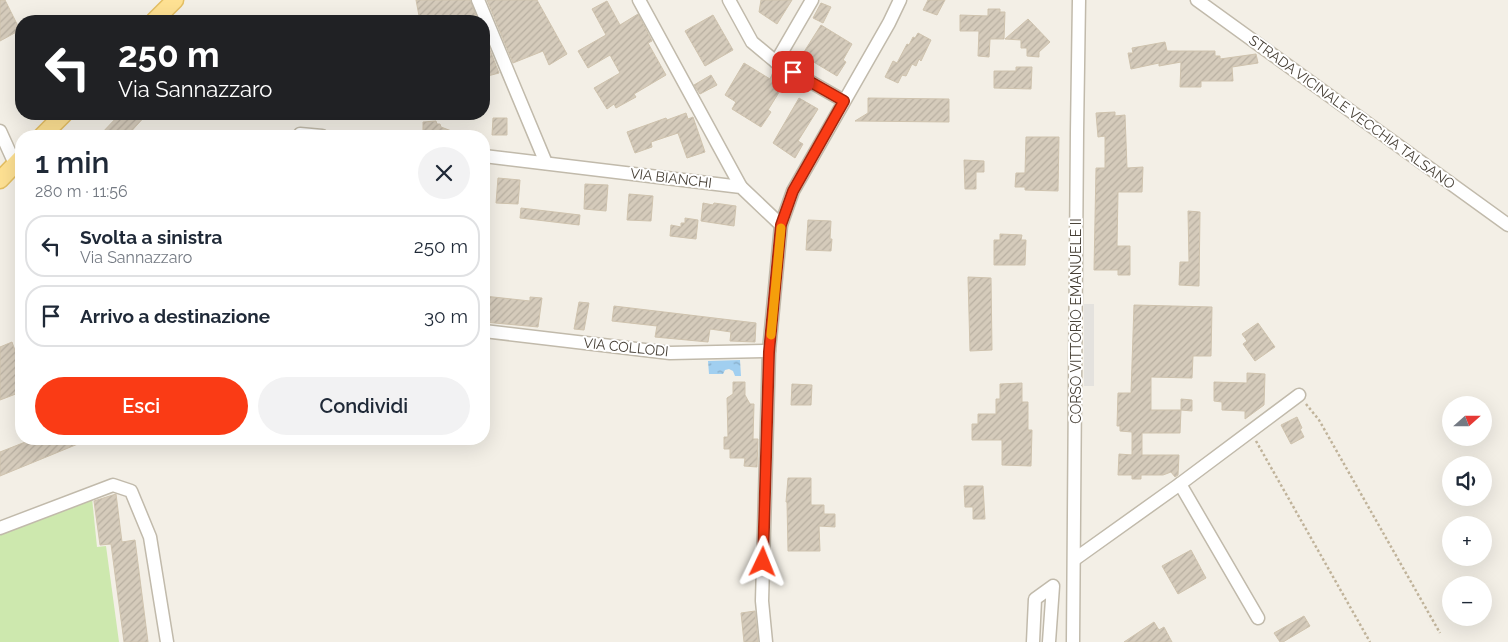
<!DOCTYPE html>
<html lang="it">
<meta charset="utf-8">
<style>
:root{--surface:#fff;--page:#f2f2f3;--text:#1f2937;--muted:#747a83;--line:#e0e1e3;--accent:#fa3b15}
body{margin:0;font-family:Raleway,sans-serif;background:var(--page);color:var(--text);height:100vh;display:flex;flex-direction:column;font-size:19px;white-space:nowrap}
*{box-sizing:border-box;margin:0}
p{font-size:16px;color:var(--muted)}
.icon{flex:none;width:28px;height:28px;fill:none;stroke:currentColor;stroke-width:2;stroke-linecap:round;stroke-linejoin:round}
.map{position:relative;flex:1;overflow:hidden}
.panel{position:absolute;left:15px;top:130px;width:475px;height:315px;display:flex;flex-direction:column;background:var(--surface);border-radius:20px;box-shadow:0 5px 20px #0002}
.panel>*{flex:none}
.banner{position:absolute;left:15px;top:15px;width:475px;height:105px;border-radius:20px;box-shadow:0 5px 20px #0002;background:#202124;color:#fff;overflow:hidden}
.needle{width:32px;rotate:69deg}
.tools{position:absolute;left:1442px;top:396px;display:grid;gap:10px}
.tools a{display:grid;place-items:center;width:50px;height:50px;border-radius:50%;background:var(--surface);box-shadow:0 5px 20px #0002;font-size:25px}
.pin{position:absolute;display:grid;place-items:center;width:42px;height:42px;color:#fff;margin:-21px;border-radius:10px;box-shadow:0 2px 8px #0006}
.me{position:absolute;width:55px;margin:-28px;rotate:2deg;stroke-linejoin:round;filter:drop-shadow(0 0 4px #0008)}
.turn{display:flex;align-items:center;gap:18px;height:105px;padding:0 20px;font-size:22px}
.turn .icon{width:65px;height:65px;stroke-width:2.5}
.turn b{display:block;font-size:35px;line-height:42px}
.round{display:grid;place-items:center;flex:none;width:52px;height:52px;border-radius:26px;background:var(--page)}
.headline{display:flex;align-items:center;justify-content:space-between;height:85px;padding:0 20px}
h1{font-size:30px;font-weight:600;line-height:38px}
.primary-button{display:flex;gap:10px;margin-top:auto;padding:10px 20px}
.primary-button a{flex:1;height:58px;border-radius:30px;background:var(--accent);color:#fff;font-size:20px;font-weight:600;line-height:58px;text-align:center}
.primary-button a+a{background:var(--page);color:var(--text)}
ul{padding:0;list-style:none}
li{display:flex;align-items:center;gap:15px;height:62px;margin:0 10px 8px;padding:0 10px;border:2px solid var(--line);border-radius:20px}
li div{flex:1}
li b{display:block;font-size:19px}
li em{font-style:normal}
.map>svg:first-child{display:block}
</style>
<div class="map">
<svg width="1508" height="642" viewBox="0 0 1508 642">
<defs>
<pattern id="water-ripples" width="26" height="14" patternUnits="userSpaceOnUse" patternTransform="scale(1.25)"><rect width="26" height="14" fill="#a1cff0"/><path d="M2 4q2-2 4 0t4 0M15 11q2-2 4 0t4 0" fill="none" stroke="#85a9c3"/></pattern>
<pattern id="building-hatch" width="6" height="6" patternUnits="userSpaceOnUse" patternTransform="scale(1.25)"><rect width="6" height="6" fill="#d5cbbb"/><path d="M-1 1l2-2M0 6l6-6M5 7l2-2" fill="none" stroke="#b8afa1"/></pattern>
</defs>
<rect width="100%" height="100%" fill="#f3efe6"/>
<!-- park -->
<path fill="#cde8ae" d="M92 498 97 547 106 546 119 642H0V532Z"/>
<!-- parking -->
<rect fill="#e4e2de" x="1084" y="304" width="10" height="82"/>
<!-- water -->
<path fill="url(#water-ripples)" d="M740 360 741 376H735L733 371 729 369 725 370 723 374H709L708 361Z"/>
<!-- building -->
<g fill="url(#building-hatch)" stroke="#cfc3ae">
<path d="M0 0H5L20 30 0 41Z"/>
<path d="M416 0H470L478 21H420Z"/>
<path d="M487 0H537L567 54 549 65 543 51 513 63Z"/>
<path d="M761 0H792L777 24 759 12Z"/>
<path d="M928 0H945L937 15 923 10Z"/>
<path d="M607 1 620 25 638 14 652 41 648 43 666 75 634 94 636 97 616 108 614 104 607 109 594 88 620 73 610 55 588 68 578 51 606 35 592 9Z"/>
<path d="M821 3 831 7 823 23 813 18Z"/>
<path d="M988 9H1000V12H1005L1004 39H990L989 57 978 56 979 31H960V15L988 16Z"/>
<path d="M713 15 733 50 705 66 685 31Z"/>
<path d="M1028 19 1050 42 1039 52V57L1027 56V48H1021V40L1005 39Z"/>
<path d="M821 25 852 44 843 60 846 62 837 76 802 55Z"/>
<path d="M918 33 931 40 921 61 919 59 916 66 912 64 906 76 902 75 898 83 885 77 893 61 897 63 907 44 909 45 913 37 915 38Z"/>
<path d="M484 35 499 73 484 77Z"/>
<path d="M1165 42 1167 51H1215V56H1220V59L1256 54 1258 63 1232 67 1233 81H1201V87H1180L1181 62 1159 66V63L1131 69 1128 53H1133L1132 48Z"/>
<path d="M744 63 770 79 773 72 790 82 785 91 781 89 768 110 771 112 761 127 732 109 736 102 725 95Z"/>
<path d="M1016 67H1032L1031 89 994 88V71H1016Z"/>
<path d="M711 75 717 85 700 94 694 85Z"/>
<path d="M799 98 818 109 798 141 803 144 795 158 773 143Z"/>
<path d="M868 98 949 99V122L855 121 868 113Z"/>
<path d="M1115 112V116L1125 115 1127 168 1143 167 1142 192H1118L1117 246H1130V275H1118V270H1094L1096 168H1105V136L1098 137 1096 113Z"/>
<path d="M686 113 688 119 693 117 705 152 687 158 678 133 651 142 652 147 635 153 627 132 666 118 667 120Z"/>
<path d="M120 114H147L127 136H99Z"/>
<path d="M493 118H507V135H492Z"/>
<path d="M436 121 437 124H440L441 127 462 135 461 136H423V122Z"/>
<path d="M1026 137H1059L1058 191 1025 190V187H1015L1016 173H1025Z"/>
<path d="M964 160 984 161V172H976V189H965Z"/>
<path d="M498 178 520 180 518 204 496 203Z"/>
<path d="M585 184 608 185 606 211 584 209Z"/>
<path d="M629 194 653 196 651 221 627 220Z"/>
<path d="M703 203 713 205 714 203 736 206 734 226 701 221Z"/>
<path d="M521 208 580 215 579 225 520 218Z"/>
<path d="M1188 211 1200 212 1199 286 1179 285 1180 262H1189Z"/>
<path d="M685 218 698 220 696 239 670 236 671 225 681 227V223H685Z"/>
<path d="M808 220 831 221 830 239H832L831 251 806 250Z"/>
<path d="M1000 234 1022 235 1021 240H1026L1025 265H994V240H1000Z"/>
<path d="M968 277 991 278 992 350 970 351Z"/>
<path d="M484 296 530 301V297L542 298 538 327 484 322Z"/>
<path d="M579 302 589 303 584 330 574 329Z"/>
<path d="M1134 305 1212 307 1211 356H1193L1192 378 1151 377V410H1181L1180 433H1142V455H1179L1178 475 1175 477 1171 472 1163 475H1141V479H1132V475H1118L1119 454 1132 455V432L1120 431V426H1117L1118 393H1131Z"/>
<path d="M614 306 756 323 755 342 730 341 731 332 710 329 708 342 655 337 657 326 612 321Z"/>
<path d="M1258 323 1275 347 1255 361 1243 344 1247 341 1242 334Z"/>
<path d="M12 342 21 367V392L0 400V347Z"/>
<path d="M1247 373 1265 374 1264 405 1245 419V411L1222 410V402L1214 401V382L1247 383Z"/>
<path d="M733 382H745V395L750 404H754L753 439H758L757 467 744 466 745 458H730V449H724V437H728L727 398 733 394Z"/>
<path d="M1022 383V402H1028V430H1032L1031 466 1002 465V440H972V424H978V414H996V399H1000V384Z"/>
<path d="M792 384 812 385 811 405H791Z"/>
<path d="M1181 399 1192 400V411L1181 410Z"/>
<path d="M1297 417 1302 428 1300 429 1304 437 1291 444 1281 425Z"/>
<path d="M33 439H90L0 476V452Z"/>
<path d="M788 478H811V505H824V514H835V527L819 526 820 551H788L787 502H786Z"/>
<path d="M964 486H983L985 519H973V507H965Z"/>
<path d="M116 494 122 542 135 540 148 642H124L111 544 100 545 94 501Z"/>
<path d="M1191 550 1206 578 1178 594 1162 566Z"/>
<path d="M755 611 758 642H744L741 613Z"/>
<path d="M1304 616 1310 626 1283 642H1280L1274 633Z"/>
<path d="M1154 622 1159 630 1164 627 1172 642H1124Z"/>
</g>
<g fill="none" stroke-linecap="round" stroke-linejoin="round">
<defs>
<g id="minor">
<path d="M478 0 546 163"/>
<path d="M639 0 741 187"/>
<path d="M729 0 752 42 776 62 844 101"/>
<path d="M1197 0 1508 225"/>
<path d="M776 62 812 0"/>
<path d="M0 131 15 164"/>
<path d="M300 134 322 136"/>
<path d="M484 156 741 187 781 225"/>
<path d="M484 331 670 353 769 351"/>
<path d="M1180 484 1258 618"/>
<path d="M0 528 113 485 131 491 150 537 167 642"/>
<path d="M1075 559 1180 484 1299 395"/>
<path d="M766 642 762 601 769 351 781 225 793 191 889 23 900 0"/>
<path d="M1033 642 1035 599 1053 586 1049 642"/>
<path d="M1073 642 1077 132 1079 0"/>
</g>
<g id="major">
<path d="M154 21 175 0"/>
<path d="M42 136 64 114"/>
<path d="M0 180 21 158"/>
</g>
</defs>
<!-- minor casing -->
<use href="#minor" stroke="#c1baab" stroke-width="15"/>
<!-- major casing -->
<use href="#major" stroke="#e4bf63" stroke-width="19"/>
<!-- path -->
<g stroke="#c0b39a" stroke-width="2.5" stroke-dasharray="2.5 2.5" stroke-linecap="butt">
<path d="M1306 404 1319 420 1440 633"/>
<path d="M1256 441 1370 642"/>
</g>
<!-- minor -->
<use href="#minor" stroke="#fff" stroke-width="12"/>
<!-- major -->
<use href="#major" stroke="#fee193" stroke-width="16"/>
</g>
<g fill="none" stroke-linecap="round" stroke-linejoin="round">
<defs>
<path id="route" d="M763 562 769 352 781 225 793 191 844 101 793 72"/>
</defs>
<!-- route casing -->
<use href="#route" stroke="#a2260e" stroke-width="12"/>
<!-- route -->
<use href="#route" stroke="#fa3b15" stroke-width="9"/>
<!-- slow -->
<path stroke="#f59e0b" stroke-width="9" d="M771 335 781 228"/>
</g>
<g text-anchor="middle" dominant-baseline="central" stroke-width="4" stroke-linejoin="round" paint-order="stroke">
<!-- street labels -->
<g font-size="14" fill="#463f35" stroke="#fff">
<text transform="translate(1352 112) rotate(36)">STRADA VICINALE VECCHIA TALSANO</text>
<text transform="translate(671 178) rotate(7)">VIA BIANCHI</text>
<text transform="translate(1076 321) rotate(-90)">CORSO VITTORIO EMANUELE II</text>
<text transform="translate(626 347) rotate(6)">VIA COLLODI</text>
</g>
</g>
</svg>
<div class="tools">
<a><svg class="needle" viewBox="-14 -14 28 28"><path d="M0-13l5 13h-10z" fill="#e53935"/><path d="M0 13l5-13h-10z" fill="#747a83"/></svg></a>
<a><svg class="icon" aria-label="sound" viewBox="0 0 24 24"><path d="M4 9h4l5-4v14l-5-4H4zM17 9q2 3 0 6"/></svg></a>
<a>+</a>
<a>−</a>
</div>
<div class="pin" style="left:793px;top:72px;background:#d93025"><svg class="icon" aria-label="arrive" viewBox="0 0 24 24"><path d="M6 21V4h12l-3 4 3 4H6"/></svg></div>
<svg class="me" style="left:763px;top:562px" viewBox="-20 -20 40 40"><path d="M0-17L14 15 0 8-14 15z" fill="#fa3b15" stroke="#fff" stroke-width="4"/></svg>
<div class="banner">
<div class="turn"><svg class="icon" aria-label="left" viewBox="0 0 24 24"><path d="M17 20v-9H6M10 6l-5 5 5 5"/></svg><div><b>250 m</b>Via Sannazzaro</div></div>
</div>
<section class="panel">
<div class="headline"><div><h1>1 min</h1><p>280 m · 11:56</p></div><a class="round"><svg class="icon" aria-label="close" viewBox="0 0 24 24"><path d="M6 6l12 12M18 6L6 18"/></svg></a></div>
<ul>
<li><svg class="icon" aria-label="left" viewBox="0 0 24 24"><path d="M17 20v-9H6M10 6l-5 5 5 5"/></svg><div><b>Svolta a sinistra</b><p>Via Sannazzaro</p></div><em>250 m</em></li>
<li><svg class="icon" aria-label="arrive" viewBox="0 0 24 24"><path d="M6 21V4h12l-3 4 3 4H6"/></svg><div><b>Arrivo a destinazione</b></div><em>30 m</em></li>
</ul>
<div class="primary-button"><a>Esci</a><a>Condividi</a></div>
</section>
</div>
